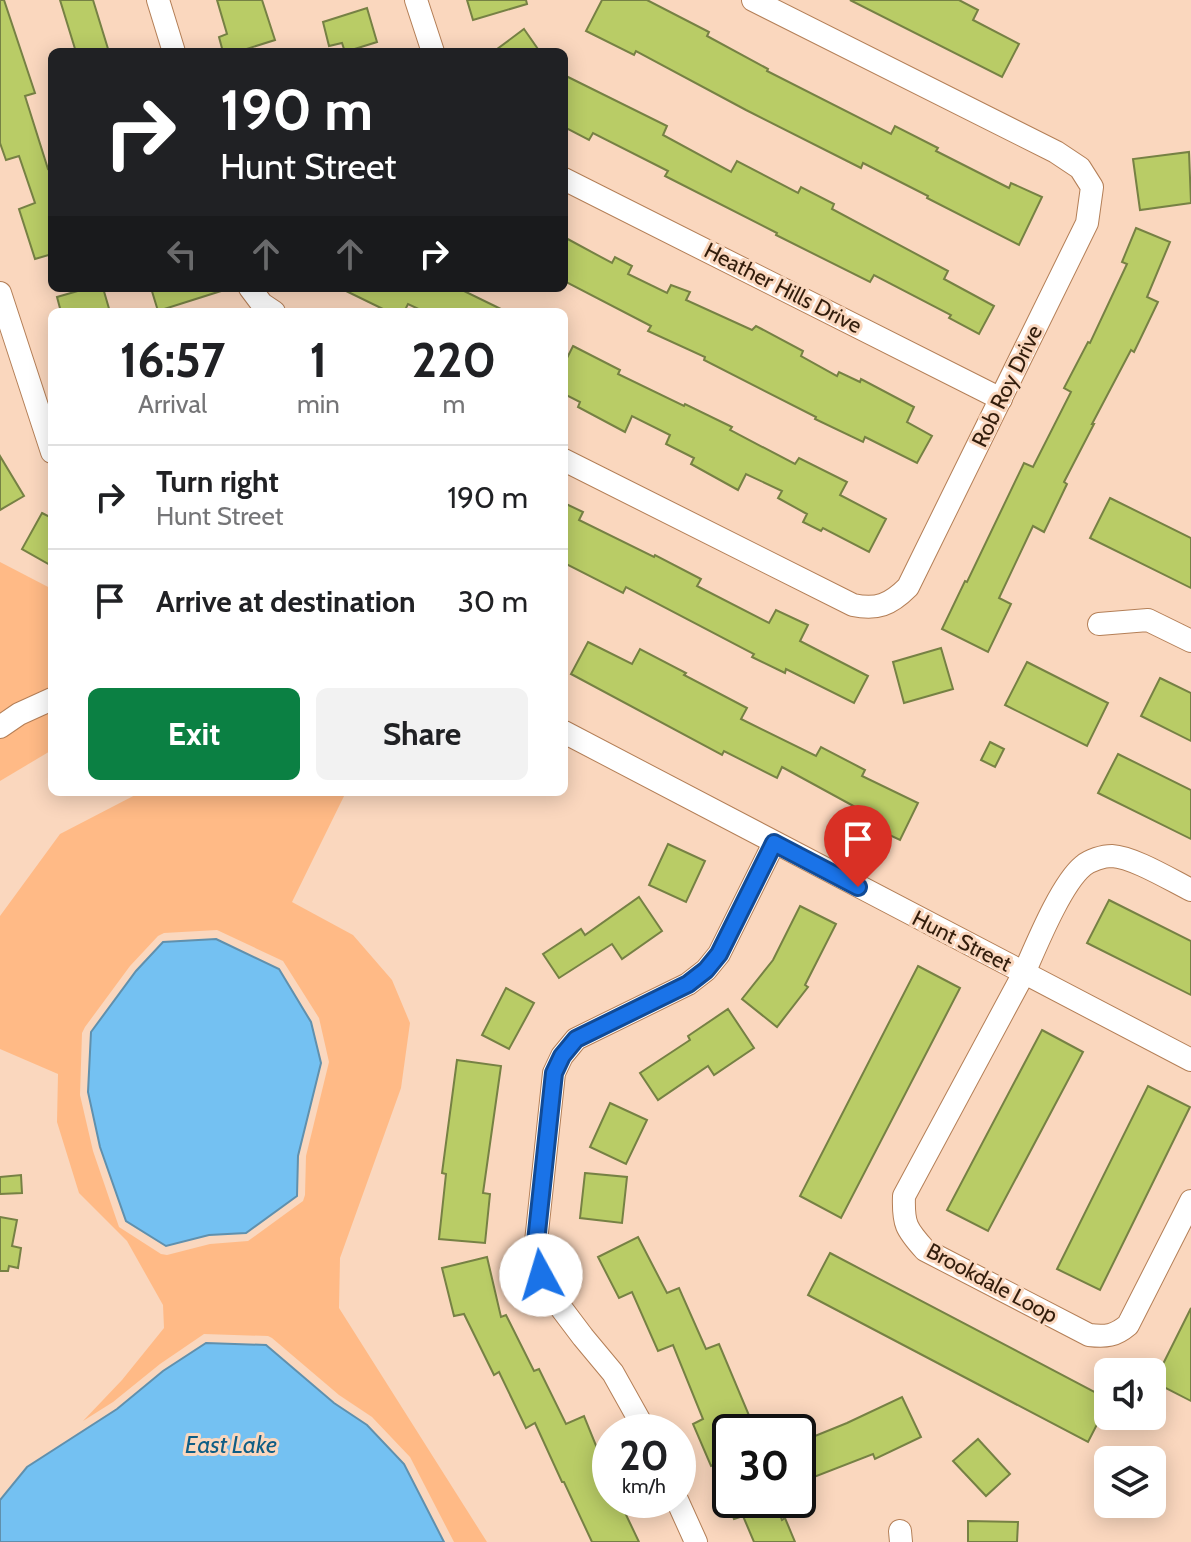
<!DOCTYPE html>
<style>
:root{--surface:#fff;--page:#f2f2f2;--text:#202124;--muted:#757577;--line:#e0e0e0;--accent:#0b8043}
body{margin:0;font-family:Cabin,sans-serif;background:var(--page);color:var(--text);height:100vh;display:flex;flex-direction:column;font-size:30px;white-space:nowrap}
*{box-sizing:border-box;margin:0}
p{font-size:26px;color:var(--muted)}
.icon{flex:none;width:44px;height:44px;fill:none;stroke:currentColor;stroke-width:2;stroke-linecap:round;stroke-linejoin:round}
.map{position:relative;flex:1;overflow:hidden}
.details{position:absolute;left:48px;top:308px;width:520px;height:488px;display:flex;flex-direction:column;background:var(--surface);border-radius:12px;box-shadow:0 4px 20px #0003}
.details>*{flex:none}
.top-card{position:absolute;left:48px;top:48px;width:520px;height:244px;border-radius:12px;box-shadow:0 4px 20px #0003;background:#202124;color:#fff;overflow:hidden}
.fabs{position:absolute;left:1094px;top:1358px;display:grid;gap:16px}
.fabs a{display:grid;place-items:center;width:72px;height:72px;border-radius:12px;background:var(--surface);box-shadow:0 4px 20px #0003;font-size:40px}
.speed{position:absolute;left:592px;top:1414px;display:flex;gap:16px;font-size:40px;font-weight:700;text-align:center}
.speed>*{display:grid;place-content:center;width:104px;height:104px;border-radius:50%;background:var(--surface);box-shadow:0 4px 20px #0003;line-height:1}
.speed small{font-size:20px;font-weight:400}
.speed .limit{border:4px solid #111;border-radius:12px;background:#fff;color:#111}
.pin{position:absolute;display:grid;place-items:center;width:68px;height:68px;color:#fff;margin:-82px -34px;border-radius:50% 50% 50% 0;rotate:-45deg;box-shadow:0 0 8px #0007}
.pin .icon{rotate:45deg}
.me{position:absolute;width:88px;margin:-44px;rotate:354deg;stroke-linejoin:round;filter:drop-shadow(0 0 6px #0008)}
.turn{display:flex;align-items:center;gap:28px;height:168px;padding:0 40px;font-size:36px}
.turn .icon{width:104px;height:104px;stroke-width:2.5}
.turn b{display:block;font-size:56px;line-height:68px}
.lanes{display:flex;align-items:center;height:76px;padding:0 40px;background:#0003;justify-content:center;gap:40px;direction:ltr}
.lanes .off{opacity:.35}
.eta{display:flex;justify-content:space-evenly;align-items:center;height:136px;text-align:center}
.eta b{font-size:48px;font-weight:700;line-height:56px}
.button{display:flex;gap:16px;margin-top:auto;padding:16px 40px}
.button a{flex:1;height:92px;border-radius:12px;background:var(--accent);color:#fff;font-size:32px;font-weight:700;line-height:92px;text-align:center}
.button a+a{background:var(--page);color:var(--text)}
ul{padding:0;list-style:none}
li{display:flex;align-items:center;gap:24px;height:104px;padding:0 40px;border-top:2px solid var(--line)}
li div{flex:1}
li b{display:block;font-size:30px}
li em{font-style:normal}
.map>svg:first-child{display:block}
</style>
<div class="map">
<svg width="1191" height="1542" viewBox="0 0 1191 1542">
<rect width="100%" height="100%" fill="#fad7be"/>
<!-- green -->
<g fill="#ffba86" fill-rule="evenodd">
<path d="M0 562 52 589V688L16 705 0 715Z"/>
<path d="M52 710V750L0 781V739L23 723Z"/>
<path d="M141 792H346L292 902 353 935 392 980 410 1023 401 1088 340 1258 339 1308 487 1542H454L410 1457 372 1417 339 1395 272 1338 268 1336 204 1334 160 1364 113 1402 83 1421 122 1380 164 1328 163 1305 127 1241 79 1193 57 1122 58 1074 0 1049V916L60 834ZM217 930 283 961 319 1018 329 1062 306 1156 305 1195 303 1201 248 1241 210 1244 167 1255 161 1254 119 1227 93 1151 80 1095 82 1033 85 1027 130 966 158 936 164 933Z"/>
</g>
<!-- water -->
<g fill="#74c1f2" stroke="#6090ad" stroke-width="2">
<path d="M216 939 279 969 311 1022 321 1063 298 1156 297 1196 246 1233 209 1235 166 1246 126 1221 100 1147 88 1092 91 1032 136 971 163 942Z"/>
<path d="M206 1343 266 1345 334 1403 367 1425 404 1464 444 1542H0V1500L27 1467 117 1409 163 1371Z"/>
</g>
<!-- building -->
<g fill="#b9cc66" stroke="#768144" stroke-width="2">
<path d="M0 0H4L35 93 25 96 48 169 52 168V254L35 259 19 209 35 203 19 156 6 160 0 143Z"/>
<path d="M60 0H93L109 52H76Z"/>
<path d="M217 0H262L275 40 237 52H223L219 37 227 34Z"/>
<path d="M467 0H526L527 4 473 20Z"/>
<path d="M602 0H647L709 32 707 36 768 69 767 71 891 134 895 126 938 148 936 151 1009 188 1011 183 1042 197 1019 245 927 198 928 196 863 163 861 168 746 110 636 51 634 55 586 31Z"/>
<path d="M850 0H959L978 10 973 20 1019 44 1002 77Z"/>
<path d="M367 8 377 42 345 52 342 43 329 46 323 22Z"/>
<path d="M524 29 540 52H493Z"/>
<path d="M564 75 667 126 663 135 731 172 737 161 798 193 801 187 834 204 832 209 948 271 944 279 994 306 979 334 949 318 951 315 874 275 870 282 776 235 777 233 665 176 668 171 593 133 589 140 564 127Z"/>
<path d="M1189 152 1191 203 1140 210 1133 159Z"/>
<path d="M1136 228 1170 242 1147 297 1158 302 1134 352 1131 350 1092 424H1094L1064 482 1067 484 1044 532 1033 526 999 598 1011 604 988 652 942 629 965 581 967 582 1024 463 1033 467 1071 392 1064 388 1088 342 1090 343 1127 264 1122 262Z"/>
<path d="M564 237 612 263 615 257 632 266 628 274 667 293 671 285 690 292 686 300 752 330 756 326 803 351 801 356 837 376 839 372 860 382 861 379 914 407 907 422 932 436 917 463 865 437 863 442 815 419 816 417 704 360 705 357 648 331 651 326 564 281Z"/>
<path d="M88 288H103L110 312H61L57 297Z"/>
<path d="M151 288H220L221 291 158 311Z"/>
<path d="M340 288H458L507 312H425L408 304 404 312H389Z"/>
<path d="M573 346 620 370 618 374 684 406 685 404 732 427 730 430 795 464 799 458 847 482 840 495 886 519 869 552 823 528 821 531 803 522 807 514 778 498 782 491 746 474 738 490 691 464 694 458 666 444 670 435 632 416 625 432 578 407 580 402 564 394V364Z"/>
<path d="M0 456 24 496 0 510Z"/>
<path d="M1110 498 1191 538V588L1090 538Z"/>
<path d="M564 503 583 512 579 520 654 557 655 555 701 579 697 586 769 623 776 610 808 625 800 641 868 676 854 703 786 669 785 673 752 657 754 654 626 587 623 593 564 563Z"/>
<path d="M42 513 52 518V566L22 549Z"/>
<path d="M588 642 632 664 640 649 686 673 684 675 747 708 741 719 816 756 821 747 865 770 862 776 918 803 900 840 866 824 870 815 782 767 777 778 724 751 722 755 571 674Z"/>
<path d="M941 648 953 689 904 703 893 662Z"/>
<path d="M1027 662 1108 703 1087 746 1005 705Z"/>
<path d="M1160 678 1191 693V741L1141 716Z"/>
<path d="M990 742 1004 749 995 767 981 760Z"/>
<path d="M1118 754 1191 790V839L1098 793Z"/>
<path d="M668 844 705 861 686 902 649 885Z"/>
<path d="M639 897 662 931 622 959 612 944 559 978 543 954 581 929 585 935Z"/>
<path d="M1109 900 1191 941V995L1087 943Z"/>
<path d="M800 906 836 924 805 985 808 987 777 1027 742 999 773 960Z"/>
<path d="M918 966 960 988 841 1218 800 1196Z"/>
<path d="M506 988 534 1003 509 1049 482 1035Z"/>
<path d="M728 1009 754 1048 714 1075 708 1066 658 1100 640 1073 690 1040 688 1036Z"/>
<path d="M1042 1030 1083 1052 988 1231 947 1210Z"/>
<path d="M457 1060 501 1066 483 1193 490 1194 485 1243 439 1239 446 1174 442 1173Z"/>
<path d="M1148 1086 1190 1107 1100 1290 1057 1269Z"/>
<path d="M610 1103 647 1120 626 1164 590 1147Z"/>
<path d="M585 1173 627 1177 622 1223 580 1218Z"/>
<path d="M21 1175 22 1193 0 1194V1177Z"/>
<path d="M0 1217 17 1220 12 1246 21 1248 18 1268 9 1266 8 1271H0Z"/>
<path d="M638 1237 667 1293 679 1288 706 1349 719 1344 756 1432H730V1500H774L782 1520 785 1518 795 1542H754L743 1516 734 1519 713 1465 711 1466 693 1424 703 1419 673 1345 658 1351 632 1292 619 1298 598 1257Z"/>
<path d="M830 1253 1108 1399V1403L1088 1442 808 1295Z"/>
<path d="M487 1257 501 1317 506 1315 534 1371 539 1369 566 1424 584 1416 610 1480V1500H619L639 1542H592L564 1482H562L535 1423 526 1428 499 1372 494 1375 464 1314 454 1316 442 1268Z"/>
<path d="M1191 1308V1401L1154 1382Z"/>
<path d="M902 1397 921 1437 875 1459 873 1454 814 1477 800 1442 847 1423Z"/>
<path d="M978 1439 1010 1474 986 1496 953 1461Z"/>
<path d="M968 1521 1018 1522 1017 1542H968Z"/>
</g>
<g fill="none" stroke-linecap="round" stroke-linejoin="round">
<defs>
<g id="minor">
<path d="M158 0 174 52"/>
<path d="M416 0 433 52"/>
<path d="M564 179 1001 399"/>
<path d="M250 288 262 304 274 312"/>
<path d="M0 293 52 452"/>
<path d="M564 460 853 605C877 610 890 605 908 587L1087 223 1092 187 1080 168 1056 152 753 0"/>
<path d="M1099 624 1148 620 1191 641"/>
<path d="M0 727 19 714 52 699"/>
<path d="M564 732 1191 1060"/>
<path d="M1191 890C1171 880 1133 857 1112 856 1103 856 1090 860 1083 866 1061 884 1036 946 1024 973L904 1196C903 1224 906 1229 925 1250L1089 1335C1106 1337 1115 1336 1128 1325L1191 1201"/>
<path d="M646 1432 613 1373 583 1337 549 1292 541 1275 535 1251 554 1073 562 1056 576 1039 688 984 706 970 719 954 774 843"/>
<path d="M677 1500 696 1542"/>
<path d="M900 1531 901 1542"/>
</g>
</defs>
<!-- minor casing -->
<use href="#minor" stroke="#b47f57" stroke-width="24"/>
<!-- minor -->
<use href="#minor" stroke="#fff" stroke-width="22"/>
</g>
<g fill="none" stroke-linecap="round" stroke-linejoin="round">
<defs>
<path id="route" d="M541 1275 535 1251 554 1073 562 1056 576 1039 688 984 706 970 719 954 774 843 858 887"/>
</defs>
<!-- route casing -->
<use href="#route" stroke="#114b97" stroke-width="20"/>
<!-- route -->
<use href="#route" stroke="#1a73e8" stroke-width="14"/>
</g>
<g text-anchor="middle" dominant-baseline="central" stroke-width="6" stroke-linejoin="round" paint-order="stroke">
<!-- street labels -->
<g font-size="22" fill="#321d0c" stroke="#fad7be">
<text transform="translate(783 288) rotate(27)">Heather Hills Drive</text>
<text transform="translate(1007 386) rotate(-64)">Rob Roy Drive</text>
<text transform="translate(962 941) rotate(27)">Hunt Street</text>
<text transform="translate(992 1283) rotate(28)">Brookdale Loop</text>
</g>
<!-- water labels -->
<g font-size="24" font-style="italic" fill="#0e5d85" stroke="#fad7be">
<text x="231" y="1444">East Lake</text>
</g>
</g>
</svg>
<div class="fabs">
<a><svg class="icon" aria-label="sound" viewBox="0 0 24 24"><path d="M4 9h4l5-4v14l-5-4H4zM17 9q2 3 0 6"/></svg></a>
<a><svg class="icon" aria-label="layers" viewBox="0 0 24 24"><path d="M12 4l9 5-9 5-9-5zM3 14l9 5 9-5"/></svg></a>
</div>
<div class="speed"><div>20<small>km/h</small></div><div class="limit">30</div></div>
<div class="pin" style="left:858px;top:887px;background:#d93025"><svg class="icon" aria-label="arrive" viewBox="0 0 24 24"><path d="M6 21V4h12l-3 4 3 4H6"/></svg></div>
<svg class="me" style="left:541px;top:1275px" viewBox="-20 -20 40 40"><circle r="19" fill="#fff"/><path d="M0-13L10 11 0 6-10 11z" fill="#1a73e8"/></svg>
<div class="top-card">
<div class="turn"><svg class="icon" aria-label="right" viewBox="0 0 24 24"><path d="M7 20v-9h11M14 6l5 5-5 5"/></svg><div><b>190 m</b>Hunt Street</div></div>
<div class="lanes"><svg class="icon off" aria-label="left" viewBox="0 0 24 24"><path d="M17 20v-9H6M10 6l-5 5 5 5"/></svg><svg class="icon off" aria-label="ahead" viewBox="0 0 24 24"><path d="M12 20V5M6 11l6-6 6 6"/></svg><svg class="icon off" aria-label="ahead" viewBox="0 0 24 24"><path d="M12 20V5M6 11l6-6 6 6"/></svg><svg class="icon" aria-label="right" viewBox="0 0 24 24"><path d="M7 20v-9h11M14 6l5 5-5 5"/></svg></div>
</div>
<section class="details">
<div class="eta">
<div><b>16:57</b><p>Arrival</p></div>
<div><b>1</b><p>min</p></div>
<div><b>220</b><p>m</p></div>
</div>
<ul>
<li><svg class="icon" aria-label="right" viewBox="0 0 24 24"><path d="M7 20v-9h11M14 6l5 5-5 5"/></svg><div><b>Turn right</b><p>Hunt Street</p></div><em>190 m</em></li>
<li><svg class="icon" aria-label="arrive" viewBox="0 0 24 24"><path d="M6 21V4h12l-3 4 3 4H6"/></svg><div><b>Arrive at destination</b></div><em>30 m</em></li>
</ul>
<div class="button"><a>Exit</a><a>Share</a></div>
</section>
</div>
